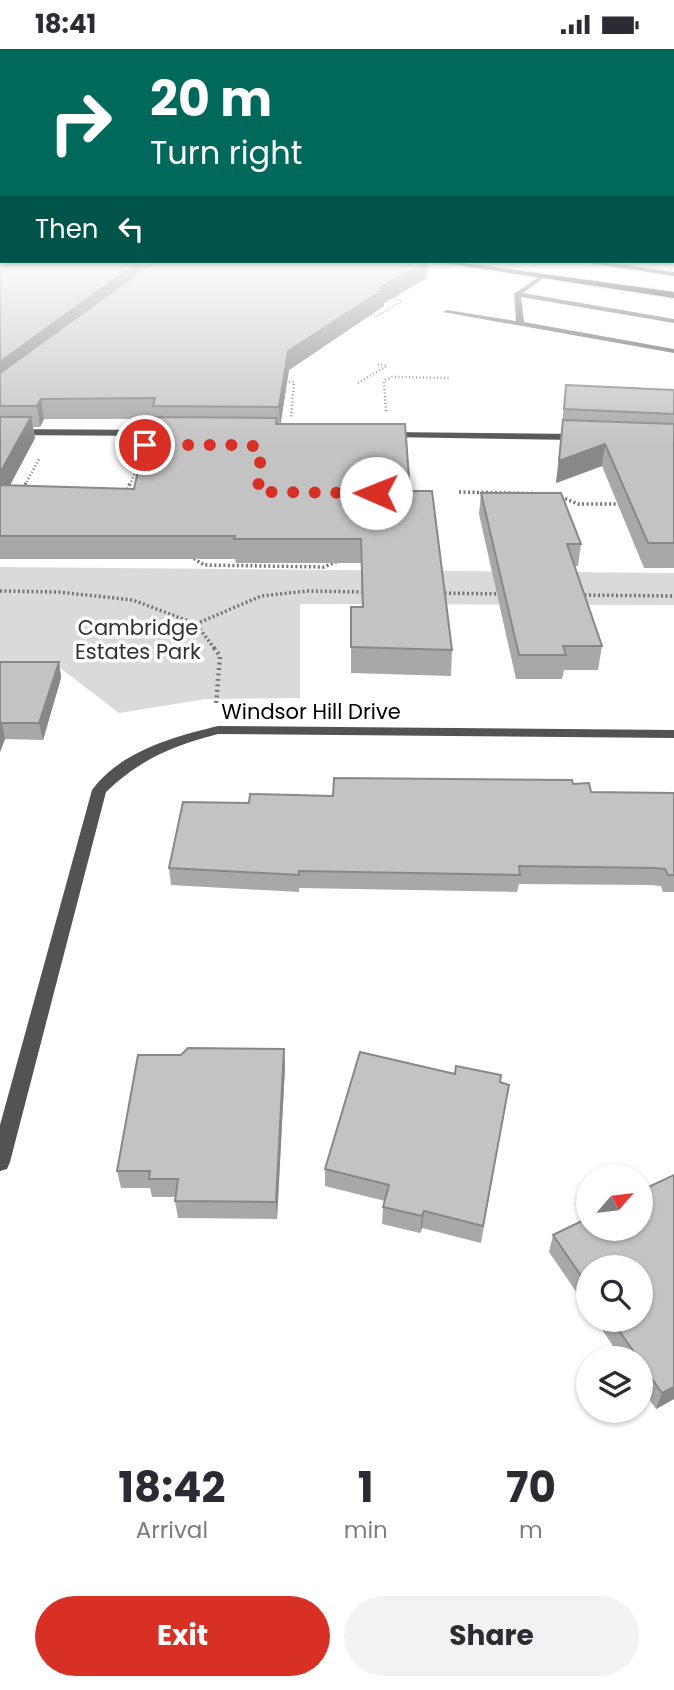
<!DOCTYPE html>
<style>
:root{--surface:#fff;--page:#f2f2f3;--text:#2b2b33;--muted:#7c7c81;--accent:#d93025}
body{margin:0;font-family:Poppins,sans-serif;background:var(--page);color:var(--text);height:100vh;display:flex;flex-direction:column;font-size:26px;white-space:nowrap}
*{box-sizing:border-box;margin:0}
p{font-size:23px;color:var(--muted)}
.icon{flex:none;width:38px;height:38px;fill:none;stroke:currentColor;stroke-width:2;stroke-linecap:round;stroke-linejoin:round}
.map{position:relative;height:1396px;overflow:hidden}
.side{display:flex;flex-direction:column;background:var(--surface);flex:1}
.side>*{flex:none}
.hud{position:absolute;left:0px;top:0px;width:676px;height:214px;box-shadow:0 2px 5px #0004;background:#00695c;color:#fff;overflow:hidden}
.needle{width:46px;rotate:62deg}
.fabs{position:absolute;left:576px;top:1115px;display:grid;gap:14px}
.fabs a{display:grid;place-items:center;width:77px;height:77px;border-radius:50%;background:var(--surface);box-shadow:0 2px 5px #0004;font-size:35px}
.pin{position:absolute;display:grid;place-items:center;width:60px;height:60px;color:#fff;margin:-30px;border:4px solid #fff;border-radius:50%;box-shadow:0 2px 7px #0007}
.me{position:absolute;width:77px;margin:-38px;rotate:271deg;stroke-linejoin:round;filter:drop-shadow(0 0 5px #0008)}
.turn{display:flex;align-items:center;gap:24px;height:147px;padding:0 35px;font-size:32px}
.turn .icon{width:91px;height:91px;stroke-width:2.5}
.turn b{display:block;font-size:49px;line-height:60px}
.then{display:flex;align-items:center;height:66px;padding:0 35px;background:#0003;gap:14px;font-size:26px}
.eta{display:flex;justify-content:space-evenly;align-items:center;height:119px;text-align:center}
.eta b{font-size:42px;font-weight:700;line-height:49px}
.button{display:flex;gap:14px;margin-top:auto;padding:14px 35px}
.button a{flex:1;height:80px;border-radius:42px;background:var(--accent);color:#fff;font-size:28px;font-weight:700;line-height:80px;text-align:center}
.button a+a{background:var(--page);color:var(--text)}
.status{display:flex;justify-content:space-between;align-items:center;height:49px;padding:0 35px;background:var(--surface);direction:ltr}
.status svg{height:19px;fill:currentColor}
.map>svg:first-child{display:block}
</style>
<div class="status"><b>18:41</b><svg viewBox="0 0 49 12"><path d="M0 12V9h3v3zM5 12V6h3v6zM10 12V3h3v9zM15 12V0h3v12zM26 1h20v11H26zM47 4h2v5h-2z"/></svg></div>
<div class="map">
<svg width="674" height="1396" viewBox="0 0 674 1396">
<rect width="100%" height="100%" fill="#fff"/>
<!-- green -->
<path fill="#dadada" d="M0 518 674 524V556L300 555V649L206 650 119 664 59 618 0 619Z"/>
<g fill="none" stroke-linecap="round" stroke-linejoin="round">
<defs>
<g id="primary">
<path d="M431 212H450L674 243V249Z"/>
<path d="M576 212H596L674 223V227Z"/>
</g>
</defs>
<!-- primary casing -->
<use href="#primary" stroke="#dbdbdb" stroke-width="3"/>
<!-- path-far3 -->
<path stroke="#757575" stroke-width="2" stroke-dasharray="1 2" stroke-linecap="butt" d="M368 265 377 267 402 252 388 247"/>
<!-- path-far2 -->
<g stroke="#757575" stroke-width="2.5" stroke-dasharray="1 2.5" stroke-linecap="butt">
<path d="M282 333H294L291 369"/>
<path d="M358 334 387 317 376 315"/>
<path d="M386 362 384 332 392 328 451 329"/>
<path d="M25 436 39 410"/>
<path d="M130 436 140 411"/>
</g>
<!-- path-far1 -->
<g stroke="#757575" stroke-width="3.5" stroke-dasharray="2 2.5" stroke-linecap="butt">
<path d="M23 439 26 434"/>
<path d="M459 443 553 445"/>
<path d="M126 445 130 434"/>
<path d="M561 448 578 455H621"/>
<path d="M190 507 204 516 324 518 338 512"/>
<path d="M0 542 58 543 133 551 196 575 215 600"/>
<path d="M440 544 502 545"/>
<path d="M580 546 674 547"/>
<path d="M196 575 261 547 306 542 365 543"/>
</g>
<!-- path -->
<path stroke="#757575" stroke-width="4.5" stroke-dasharray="2 3.5" stroke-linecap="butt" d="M214 599 220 607 216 656"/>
<!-- service -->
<g fill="#535353" fill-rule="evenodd">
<path d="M543 225 545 228 523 244 674 270V274L521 248 524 273 674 300V304L443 263 447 261 516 272 514 245Z"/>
<path d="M0 380 165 381 170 384 165 387 0 386Z"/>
<path d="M386 383 578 385 583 388 578 391 389 388 384 385Z"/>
</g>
<!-- minor -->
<path fill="#535353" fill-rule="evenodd" d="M218 677 674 681V689L218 685C172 697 141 710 106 743L10 1113 7 1120 0 1122V1076L92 741C121 702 173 688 218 677Z"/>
<!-- primary -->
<use href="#primary" fill="#000" fill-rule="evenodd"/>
</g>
<!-- wall -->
<g fill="#a8a8a8" fill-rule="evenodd">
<path d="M0 201 427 229 384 254V257L289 321 280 375 410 442 452 601 451 627 351 624V558H362L361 514H236L235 510H0ZM44 370H150L134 440 10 436 35 389 33 378H40Z"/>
<path d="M566 336 674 341V519H644L602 417 556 434Z"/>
<path d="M481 444 581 495 578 517H575L602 597 598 621H564L562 630H516L479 465Z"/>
<path d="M0 613H59L61 629 43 691 5 690 0 703Z"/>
<path d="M573 735 591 743 674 744V843H663L661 837 650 836 519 835 517 843 299 839V843L171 836 169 819 249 754 333 747Z"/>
<path d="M284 1000 285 1017 277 1170 178 1169 175 1152 176 1148H152L150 1139H121L117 1122 181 1006Z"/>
<path d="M455 1025 500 1033 506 1053 481 1194 422 1179 420 1184 382 1175 383 1158 385 1152 325 1137V1120Z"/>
<path d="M674 1126V1350L656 1360 640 1337V1309H621L595 1270H640V1218H588V1260L549 1203 553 1186 588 1169V1180H640V1142Z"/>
</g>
<!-- shaded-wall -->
<g fill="#888">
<path d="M139 212H163L0 336V313Z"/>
<path d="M428 212 427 229 384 254V257L289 321 280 379 279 358 288 302 379 239Z"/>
<path d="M41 350 44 370 40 378 37 357Z"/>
<path d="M31 368 35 389 0 455V424Z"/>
<path d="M605 395 602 417 556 434 559 412Z"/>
<path d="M59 613 61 629 43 691 39 674Z"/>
<path d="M2 674 5 690 0 703V678Z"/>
<path d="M284 1000 285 1017 277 1170 276 1153Z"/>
<path d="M424 1162 422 1179 420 1184 422 1167Z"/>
<path d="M674 1338V1350L656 1360 662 1344Z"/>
</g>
<!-- building -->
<g fill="#c3c3c3" stroke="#888" stroke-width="2">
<path d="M0 201H2V212H139L0 313Z"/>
<path d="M155 212H428L379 239 384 240 288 302 279 358 153 357 155 349 41 350 37 357H0V324Z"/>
<path d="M566 336 674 341V365L564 360Z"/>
<path d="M0 368H31L0 424Z"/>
<path d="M150 368 277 369 276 375H405L410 442H432L452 601 351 598V558H363L361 490H234L235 487H0V436L134 440Z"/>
<path d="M563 371 674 375V494H648L605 395 559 412Z"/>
<path d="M481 444H561L581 495H567L602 597H563L566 606H519Z"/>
<path d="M0 613H59L39 674H2L0 678Z"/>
<path d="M334 729 572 731 573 735 589 734 591 743 674 744V826H668L665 820 654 819 519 817 520 826 299 822V826L169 819 183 753 249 754 250 745 333 747Z"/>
<path d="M188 999 284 1000 276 1153 175 1152 178 1130H149L150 1122H117L138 1006H181Z"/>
<path d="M360 1003 455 1025 456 1017 501 1026 500 1033 509 1036 483 1177 424 1162 422 1167 383 1158 389 1136 325 1120Z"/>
<path d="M674 1126V1338L662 1344 640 1313V1309H638L611 1270H640V1218H588V1237L553 1186 588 1169V1180H640V1142Z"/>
</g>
<!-- sky -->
<linearGradient id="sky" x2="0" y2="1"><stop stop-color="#8baccc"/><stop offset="0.51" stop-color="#fff"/><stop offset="1" stop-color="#fff" stop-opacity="0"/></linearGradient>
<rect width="674" height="396" fill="url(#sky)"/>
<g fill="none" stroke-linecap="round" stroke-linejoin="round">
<!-- route -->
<path stroke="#d93025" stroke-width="12" stroke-dasharray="0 21.6" d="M145 396H251L261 401 258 443 376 444"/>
</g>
<g text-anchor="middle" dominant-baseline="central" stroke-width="7" stroke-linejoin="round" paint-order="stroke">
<!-- park labels -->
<g font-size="21" fill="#313131" stroke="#fff">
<text x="138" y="578">Cambridge<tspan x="138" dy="24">Estates Park</tspan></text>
</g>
<!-- street labels -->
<g font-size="21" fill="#000" stroke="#fff">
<text x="311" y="662">Windsor Hill Drive</text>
</g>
</g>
</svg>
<div class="fabs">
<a><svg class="needle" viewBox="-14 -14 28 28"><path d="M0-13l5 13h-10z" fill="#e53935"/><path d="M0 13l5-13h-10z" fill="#7c7c81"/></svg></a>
<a><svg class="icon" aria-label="search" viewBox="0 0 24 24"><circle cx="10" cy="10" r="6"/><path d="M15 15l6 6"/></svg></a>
<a><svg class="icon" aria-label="layers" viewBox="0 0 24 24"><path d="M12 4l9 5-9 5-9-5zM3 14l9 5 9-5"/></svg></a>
</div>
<div class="pin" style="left:145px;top:396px;background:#d93025"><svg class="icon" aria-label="arrive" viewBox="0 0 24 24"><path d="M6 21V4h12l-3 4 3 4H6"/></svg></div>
<svg class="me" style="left:376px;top:444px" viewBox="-20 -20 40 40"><circle r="19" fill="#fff"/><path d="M0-13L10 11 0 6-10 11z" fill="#d93025"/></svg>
<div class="hud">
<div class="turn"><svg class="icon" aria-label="right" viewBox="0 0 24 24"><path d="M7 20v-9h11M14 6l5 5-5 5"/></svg><div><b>20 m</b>Turn right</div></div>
<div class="then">Then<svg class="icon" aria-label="left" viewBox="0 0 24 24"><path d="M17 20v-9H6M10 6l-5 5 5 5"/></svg></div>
</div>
</div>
<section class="side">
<div class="eta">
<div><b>18:42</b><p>Arrival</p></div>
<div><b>1</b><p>min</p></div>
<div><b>70</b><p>m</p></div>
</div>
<div class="button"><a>Exit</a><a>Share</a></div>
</section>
